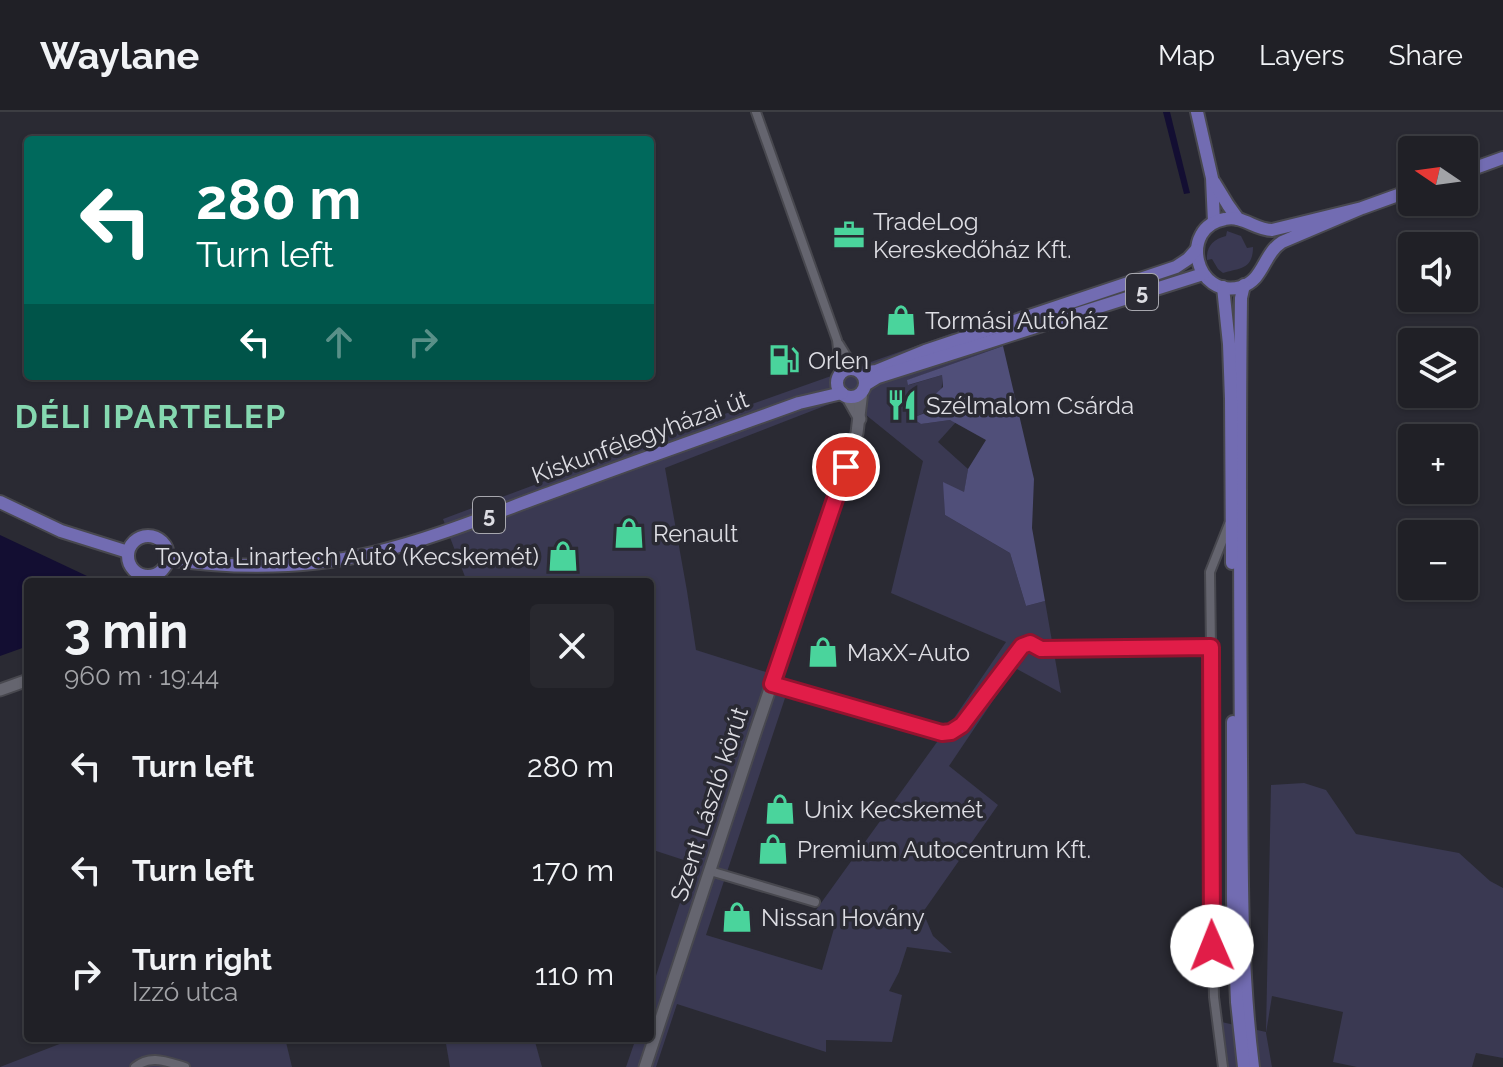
<!DOCTYPE html>
<meta charset="utf-8">
<style>
:root{--surface:#202026;--page:#28282e;--text:#f1f3f6;--muted:#a2a3a7;--line:#3d3e43}
body{margin:0;font-family:Raleway,sans-serif;background:var(--page);color:var(--text);height:100vh;display:flex;flex-direction:column;font-size:30px;white-space:nowrap}
*{box-sizing:border-box;margin:0}
p{font-size:26px;color:var(--muted)}
.icon{flex:none;width:44px;height:44px;fill:none;stroke:currentColor;stroke-width:2;stroke-linecap:round;stroke-linejoin:round}
.map{position:relative;flex:1;overflow:hidden}
.details{position:absolute;left:24px;top:466px;width:630px;height:464px;display:flex;flex-direction:column;background:var(--surface);border-radius:8px;box-shadow:0 2px 6px #0004,0 0 0 2px var(--line)}
.details>*{flex:none}
.top-card{position:absolute;left:24px;top:24px;width:630px;height:244px;border-radius:8px;box-shadow:0 2px 6px #0004,0 0 0 2px var(--line);background:#00695c;color:#fff;overflow:hidden}
.needle{width:52px;rotate:283deg}
.fabs{position:absolute;left:1398px;top:24px;display:grid;gap:16px}
.fabs a{display:grid;place-items:center;width:80px;height:80px;border-radius:8px;background:var(--surface);box-shadow:0 2px 6px #0004,0 0 0 2px var(--line);font-size:40px}
.pin{position:absolute;display:grid;place-items:center;width:68px;height:68px;color:#fff;margin:-34px;border:4px solid #fff;border-radius:50%;box-shadow:0 2px 8px #0007}
.me{position:absolute;width:88px;margin:-44px;rotate:359deg;stroke-linejoin:round;filter:drop-shadow(0 0 6px #0008)}
.turn{display:flex;align-items:center;gap:28px;height:168px;padding:0 40px;font-size:36px}
.turn .icon{width:104px;height:104px;stroke-width:2.5}
.turn b{display:block;font-size:56px;line-height:68px}
.lanes{display:flex;align-items:center;height:76px;padding:0 40px;background:#0003;justify-content:center;gap:40px;direction:ltr}
.lanes .off{opacity:.35}
.round{display:grid;place-items:center;flex:none;width:84px;height:84px;border-radius:8px;background:var(--page)}
.head{display:flex;align-items:center;justify-content:space-between;height:136px;padding:0 40px}
h1{font-size:48px;font-weight:700;line-height:60px}
ul{padding:0;list-style:none}
li{display:flex;align-items:center;gap:24px;height:104px;padding:0 40px}
li div{flex:1}
li b{display:block;font-size:30px}
li em{font-style:normal}
header{display:flex;align-items:center;gap:48px;box-sizing:border-box;height:112px;padding:0 40px;background:var(--surface);border-bottom:2px solid var(--line)}
header strong{font-size:38px}
nav{display:flex;gap:44px;margin-inline-start:auto;font-size:28px}
.map>svg:first-child{display:block}
</style>
<header>
<strong>Waylane</strong>
<nav><a>Map</a><a>Layers</a><a>Share</a></nav>
</header>
<div class="map">
<svg width="1503" height="955" viewBox="0 0 1503 955">
<rect width="100%" height="100%" fill="#2a2a33"/>
<!-- green -->
<g fill="#3a3952" fill-rule="evenodd">
<path d="M1227 119 1241 124 1247 136 1253 135C1253 158 1239 156 1223 161L1218 157 1212 147 1207 148C1206 135 1213 127 1226 124Z"/>
<path d="M995 206 1003 234 908 268 909 273 942 263C944 285 933 298 913 306L921 312 950 308 956 310 938 330 968 357 964 381 944 371 945 403 1010 441 1026 494 1045 489 1061 581 1015 556 949 654 998 693 923 800 933 824 952 841 907 835 899 860 889 879 902 883 892 930 826 928V940L677 892 656 955H626L636 926H650V882L693 751 650 737V470H467L443 407 738 297ZM845 286 923 349 891 481 1006 530 950 612 811 805 835 813 822 858 706 823 791 568 696 538 687 479 665 356Z"/>
<path d="M1304 671 1326 678 1356 722 1459 741 1490 769 1503 776V946L1476 941 1472 955H1357L1333 950 1343 900 1272 884 1266 921 1272 955H1225L1217 909 1266 920 1271 673Z"/>
<path d="M75 926H285L292 955H0Z"/>
<path d="M445 926H534L542 955H450Z"/>
</g>
<!-- forest -->
<path fill="#504f79" d="M1003 234 1034 367 1032 416 1045 489 1026 494 1010 441 945 403 943 370 964 380 968 357 986 328 950 308 921 312 912 306 930 299 926 291 943 275 942 263 908 273 907 268Z"/>
<!-- water -->
<g fill="#130e32">
<path d="M1163 0H1170L1190 81 1184 82Z"/>
<path d="M0 423 87 464V470H28V534L0 544Z"/>
</g>
<g fill="none" stroke-linecap="round" stroke-linejoin="round">
<defs>
<g id="street">
<path d="M756 0 837 228 841 262"/>
<path d="M839 232 855 258"/>
<path d="M772 572 942 621 951 620 962 613 1022 534 1030 531 1041 537 1211 535"/>
<path d="M710 759 815 790"/>
<path d="M135 955C151 942 167 950 185 955"/>
<path d="M1223 955 1214 885 1212 809V614L1210 460 1229 412"/>
</g>
<g id="secondary">
<path d="M847 284 860 307"/>
<path d="M145 470 146 464"/>
<path d="M0 578 28 568"/>
<path d="M645 955 756 618 857 321 862 279"/>
</g>
<g id="primary">
<path d="M1197 0 1212 66 1214 110"/>
<path d="M1464 60 1503 46"/>
<path d="M1214 70 1228 93 1238 107"/>
<path d="M1362 96 1272 118C1255 118 1243 103 1225 107 1178 115 1195 188 1241 175 1264 168 1263 142 1282 130L1362 96 1412 78"/>
<path d="M1244 173 1241 186C1239 339 1240 493 1241 646 1242 749 1240 853 1253 955"/>
<path d="M1223 175 1229 232 1231 287 1232 451"/>
<circle cx="851" cy="271" r="14"/>
<path d="M861 261 876 259 925 239 1176 155 1188 147 1196 138"/>
<path d="M865 273 878 265 1203 162"/>
<path d="M0 390 61 419 128 440"/>
<circle cx="148" cy="444" r="20"/>
<path d="M167 447C236 457 305 457 373 441 436 426 497 400 558 378 638 348 719 320 799 291L842 281"/>
<path d="M1233 610V789L1237 890 1244 955"/>
</g>
</defs>
<!-- street casing -->
<use href="#street" stroke="#48484f" stroke-width="12"/>
<!-- secondary casing -->
<use href="#secondary" stroke="#48484f" stroke-width="15"/>
<!-- primary casing -->
<use href="#primary" stroke="#48484f" stroke-width="16"/>
<!-- street -->
<use href="#street" stroke="#65656f" stroke-width="8"/>
<!-- secondary -->
<use href="#secondary" stroke="#65656f" stroke-width="11"/>
<!-- primary -->
<use href="#primary" stroke="#726cb2" stroke-width="12"/>
</g>
<g fill="none" stroke-linecap="round" stroke-linejoin="round">
<defs>
<path id="route" d="M846 355 772 572 942 621 951 620 962 613 1022 534 1030 531 1041 537 1211 535 1212 834"/>
</defs>
<!-- route casing -->
<use href="#route" stroke="#92132f" stroke-width="20"/>
<!-- route -->
<use href="#route" stroke="#e11d48" stroke-width="14"/>
</g>
<!-- icons -->
<defs>
<symbol id="office-bare" viewBox="-9 -9 18 18"><path d="M-6-3h4V-5.5h4V-3h4V5H-6ZM-1-4.5V-3h2v-1.5ZM-6 0V1H6V0Z" fill="#4ad49c" stroke="#2a2a33" stroke-width="2.5" paint-order="stroke"/></symbol>
<symbol id="shop-bare" viewBox="-9 -9 18 18"><path d="M-5-2.5h2.3a2.7 3.5 0 0 1 5.4 0H5L5.5 6h-11ZM-1.5-2.5h3a1.5 2.3 0 0 0-3 0Z" fill="#4ad49c" stroke="#2a2a33" stroke-width="2.5" paint-order="stroke"/></symbol>
<symbol id="fuel-bare" viewBox="-9 -9 18 18"><path d="M-5.5-6h7V0h2V4h1.3V-2.5L3-4.5l.8-.8L6-3V5H2.5V1h-1V6h-7ZM-4.2-4.7v3.2H.2V-4.7Z" fill="#4ad49c" stroke="#2a2a33" stroke-width="2.5" paint-order="stroke"/></symbol>
<symbol id="restaurant-bare" viewBox="-9 -9 18 18"><path d="M-5-6h1v4h1v-4h1v4h1v-4h1v5L-1.5 .5V6h-2V.5L-5-1ZM5-6V6H3V1.5H1.5Q1.5-4 5-6Z" fill="#4ad49c" stroke="#2a2a33" stroke-width="2.5" paint-order="stroke"/></symbol>
</defs>
<g fill-rule="evenodd">
<use href="#office-bare" x="827" y="101" width="44" height="44"/>
<use href="#shop-bare" x="879" y="186" width="44" height="44"/>
<use href="#fuel-bare" x="762" y="226" width="44" height="44"/>
<use href="#restaurant-bare" x="880" y="271" width="44" height="44"/>
<use href="#shop-bare" x="607" y="399" width="44" height="44"/>
<use href="#shop-bare" x="541" y="422" width="44" height="44"/>
<use href="#shop-bare" x="801" y="518" width="44" height="44"/>
<use href="#shop-bare" x="758" y="675" width="44" height="44"/>
<use href="#shop-bare" x="751" y="715" width="44" height="44"/>
<use href="#shop-bare" x="715" y="783" width="44" height="44"/>
</g>
<g text-anchor="middle" dominant-baseline="central" stroke-width="7" stroke-linejoin="round" paint-order="stroke">
<!-- shield labels -->
<g fill="#2a2a33" stroke="#a7a7ae" stroke-width="2">
<rect x="1126" y="162" width="32" height="36" rx="6"/>
<rect x="473" y="385" width="32" height="36" rx="6"/>
</g>
<g font-size="22" font-weight="bold" fill="#dddde3">
<text x="1142" y="180">5</text>
<text x="489" y="403">5</text>
</g>
<!-- poi labels -->
<g font-size="24" fill="#dddde3" stroke="#2a2a33" text-anchor="start">
<text x="873" y="109">TradeLog<tspan x="873" dy="28">Kereskedőház Kft.</tspan></text>
<text x="925" y="208">Tormási Autóház</text>
<text x="808" y="248">Orlen</text>
<text x="926" y="293">Szélmalom Csárda</text>
<text x="653" y="421">Renault</text>
<text x="539" y="444" text-anchor="end">Toyota Linartech Autó (Kecskemét)</text>
<text x="847" y="540">MaxX-Auto</text>
<text x="804" y="697">Unix Kecskemét</text>
<text x="797" y="737">Premium Autocentrum Kft.</text>
<text x="761" y="805">Nissan Hovány</text>
</g>
<!-- street labels -->
<g font-size="24" fill="#dddde3" stroke="#2a2a33">
<text transform="translate(640 325) rotate(-20)">Kiskunfélegyházai út</text>
<text transform="translate(709 692) rotate(-72)">Szent László körút</text>
</g>
<!-- district labels -->
<g font-size="32" font-weight="bold" letter-spacing="2" fill="#85d8b0" stroke="#2a2a33">
<text x="151" y="304">DÉLI IPARTELEP</text>
</g>
</g>
</svg>
<div class="fabs">
<a><svg class="needle" viewBox="-14 -14 28 28"><path d="M0-13l5 13h-10z" fill="#e53935"/><path d="M0 13l5-13h-10z" fill="#a2a3a7"/></svg></a>
<a><svg class="icon" aria-label="sound" viewBox="0 0 24 24"><path d="M4 9h4l5-4v14l-5-4H4zM17 9q2 3 0 6"/></svg></a>
<a><svg class="icon" aria-label="layers" viewBox="0 0 24 24"><path d="M12 4l9 5-9 5-9-5zM3 14l9 5 9-5"/></svg></a>
<a>+</a>
<a>−</a>
</div>
<div class="pin" style="left:846px;top:355px;background:#d93025"><svg class="icon" aria-label="arrive" viewBox="0 0 24 24"><path d="M6 21V4h12l-3 4 3 4H6"/></svg></div>
<svg class="me" style="left:1212px;top:834px" viewBox="-20 -20 40 40"><circle r="19" fill="#fff"/><path d="M0-13L10 11 0 6-10 11z" fill="#e11d48"/></svg>
<div class="top-card">
<div class="turn"><svg class="icon" aria-label="left" viewBox="0 0 24 24"><path d="M17 20v-9H6M10 6l-5 5 5 5"/></svg><div><b>280 m</b>Turn left</div></div>
<div class="lanes"><svg class="icon" aria-label="left" viewBox="0 0 24 24"><path d="M17 20v-9H6M10 6l-5 5 5 5"/></svg><svg class="icon off" aria-label="ahead" viewBox="0 0 24 24"><path d="M12 20V5M6 11l6-6 6 6"/></svg><svg class="icon off" aria-label="right" viewBox="0 0 24 24"><path d="M7 20v-9h11M14 6l5 5-5 5"/></svg></div>
</div>
<section class="details">
<div class="head"><div><h1>3 min</h1><p>960 m · 19:44</p></div><a class="round"><svg class="icon" aria-label="close" viewBox="0 0 24 24"><path d="M6 6l12 12M18 6L6 18"/></svg></a></div>
<ul>
<li><svg class="icon" aria-label="left" viewBox="0 0 24 24"><path d="M17 20v-9H6M10 6l-5 5 5 5"/></svg><div><b>Turn left</b></div><em>280 m</em></li>
<li><svg class="icon" aria-label="left" viewBox="0 0 24 24"><path d="M17 20v-9H6M10 6l-5 5 5 5"/></svg><div><b>Turn left</b></div><em>170 m</em></li>
<li><svg class="icon" aria-label="right" viewBox="0 0 24 24"><path d="M7 20v-9h11M14 6l5 5-5 5"/></svg><div><b>Turn right</b><p>Izzó utca</p></div><em>110 m</em></li>
</ul>
</section>
</div>
